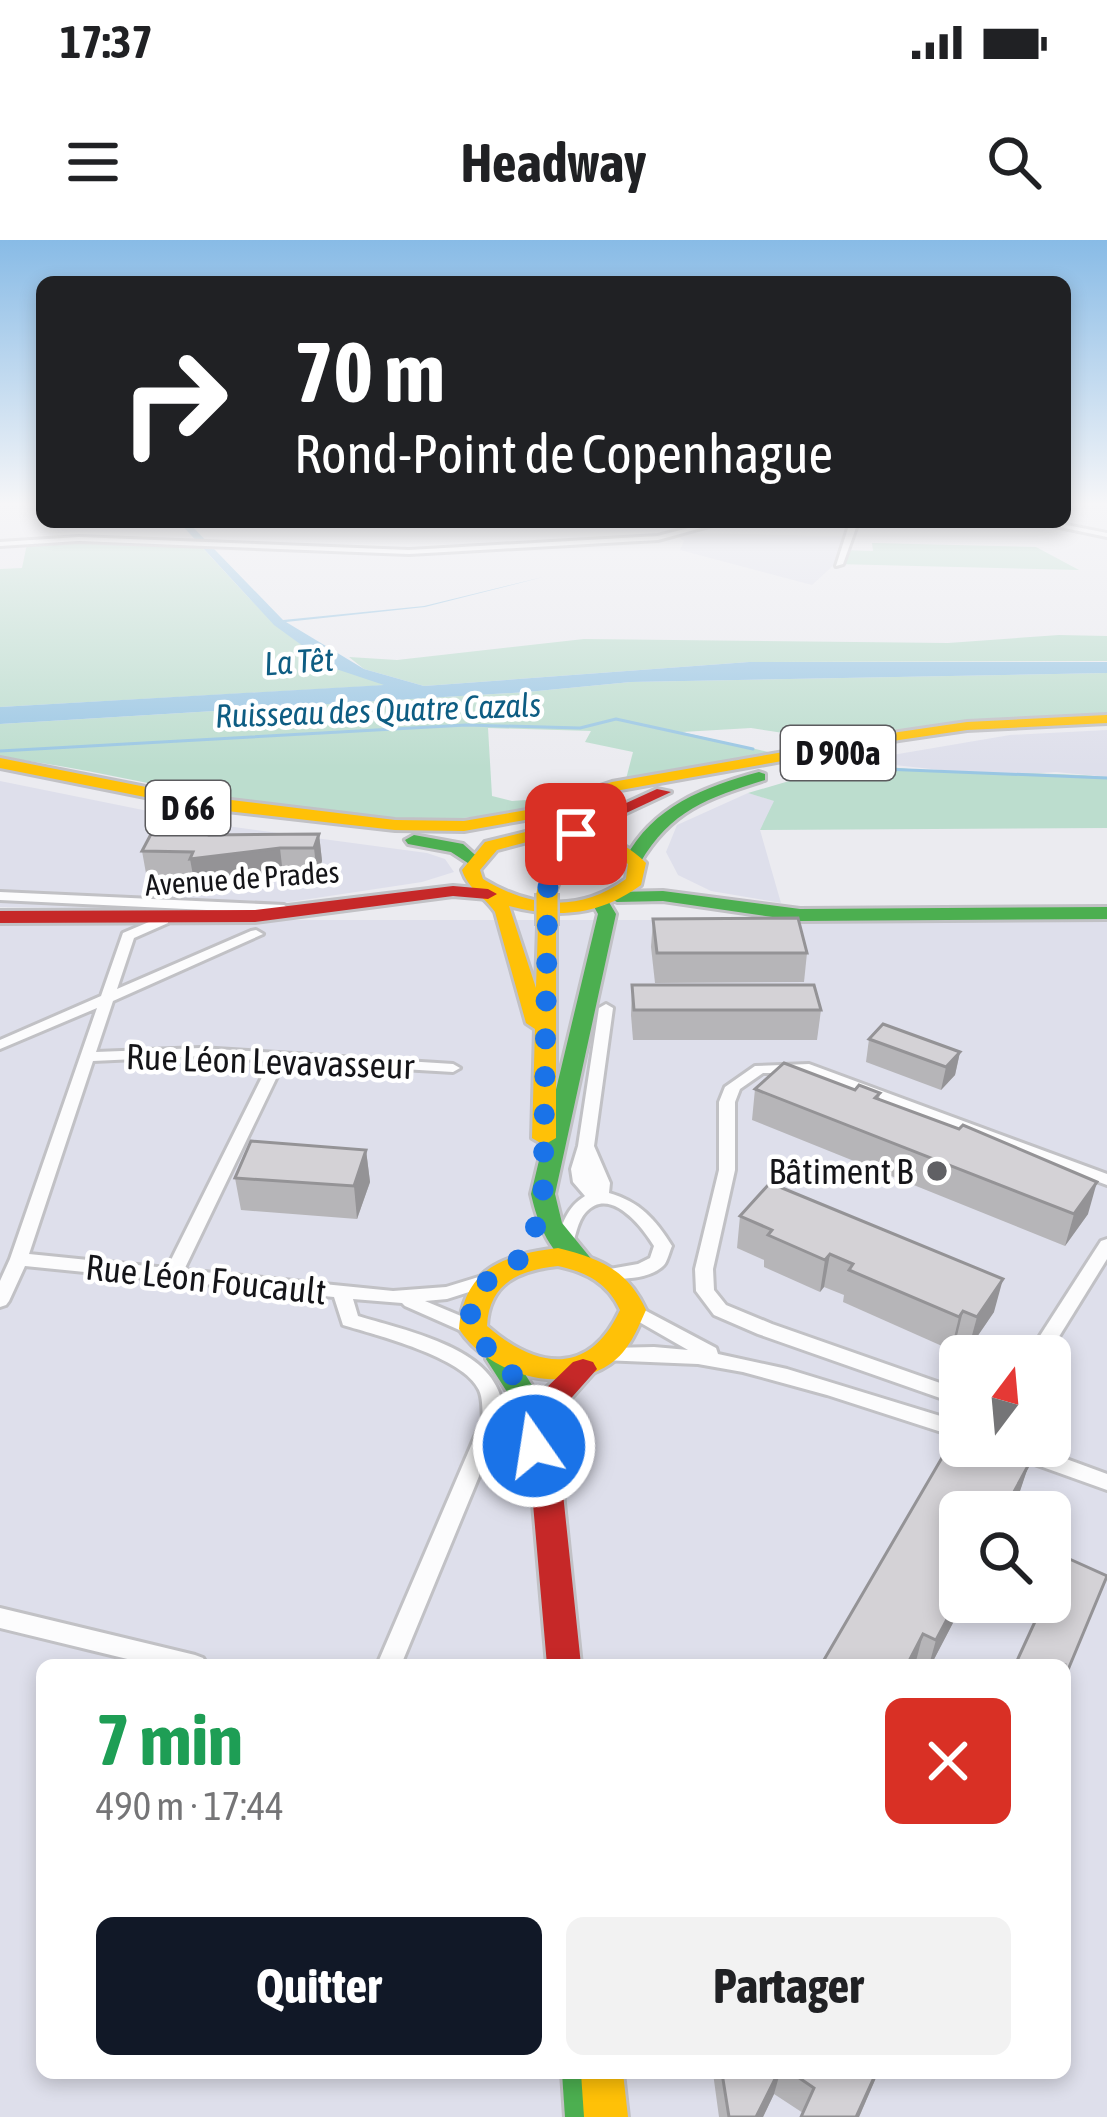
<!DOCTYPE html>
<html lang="fr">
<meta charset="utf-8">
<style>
:root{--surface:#fff;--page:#f2f2f2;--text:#202124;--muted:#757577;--accent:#111827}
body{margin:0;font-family:"Asap Condensed",sans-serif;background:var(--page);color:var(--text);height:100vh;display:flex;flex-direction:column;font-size:45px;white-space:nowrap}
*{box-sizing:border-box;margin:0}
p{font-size:39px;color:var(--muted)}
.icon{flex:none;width:66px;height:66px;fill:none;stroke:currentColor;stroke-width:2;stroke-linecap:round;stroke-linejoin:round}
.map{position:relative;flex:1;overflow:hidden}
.side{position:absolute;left:36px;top:1419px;width:1035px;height:420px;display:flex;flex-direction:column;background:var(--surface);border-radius:18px;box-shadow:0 6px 18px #0003}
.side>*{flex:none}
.guide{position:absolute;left:36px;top:36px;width:1035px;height:252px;border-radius:18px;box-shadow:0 6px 18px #0003;background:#202124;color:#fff;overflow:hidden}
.needle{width:78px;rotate:16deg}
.buttons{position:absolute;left:939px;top:1095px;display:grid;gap:24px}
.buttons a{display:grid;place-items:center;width:132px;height:132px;border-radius:18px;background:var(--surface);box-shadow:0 6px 18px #0003;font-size:60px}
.pin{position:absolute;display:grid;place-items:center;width:102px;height:102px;color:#fff;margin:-51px;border-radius:24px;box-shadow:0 6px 18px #0006}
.me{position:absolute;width:132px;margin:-66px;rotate:347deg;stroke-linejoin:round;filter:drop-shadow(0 0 9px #0008)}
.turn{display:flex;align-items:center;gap:42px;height:252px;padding:0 60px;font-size:54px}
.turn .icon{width:156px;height:156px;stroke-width:2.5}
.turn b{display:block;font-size:84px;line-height:102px}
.round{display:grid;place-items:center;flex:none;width:126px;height:126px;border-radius:18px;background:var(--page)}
.head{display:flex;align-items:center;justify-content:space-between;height:204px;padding:0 60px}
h1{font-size:72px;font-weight:700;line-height:90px;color:#1e9e55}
.cta{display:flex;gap:24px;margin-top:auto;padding:24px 60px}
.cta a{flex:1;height:138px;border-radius:18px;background:var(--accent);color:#fff;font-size:48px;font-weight:700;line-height:138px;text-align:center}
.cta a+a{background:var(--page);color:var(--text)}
.status{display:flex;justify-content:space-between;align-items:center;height:84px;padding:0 60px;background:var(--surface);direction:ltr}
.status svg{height:33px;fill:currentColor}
header{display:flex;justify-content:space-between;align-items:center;height:156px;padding:0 60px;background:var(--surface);font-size:54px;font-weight:700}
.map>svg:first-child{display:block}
</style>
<div class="status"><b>17:37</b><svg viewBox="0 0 49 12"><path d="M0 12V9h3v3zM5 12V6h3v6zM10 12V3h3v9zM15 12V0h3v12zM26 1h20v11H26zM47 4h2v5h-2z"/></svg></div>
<header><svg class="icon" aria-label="menu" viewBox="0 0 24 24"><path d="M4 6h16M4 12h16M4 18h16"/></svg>Headway<svg class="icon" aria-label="search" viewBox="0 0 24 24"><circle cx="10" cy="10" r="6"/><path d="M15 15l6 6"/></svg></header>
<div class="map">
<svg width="1107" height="1877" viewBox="0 0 1107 1877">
<rect width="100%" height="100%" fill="#ebebf0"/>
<!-- built -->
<g fill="#dedfeb" fill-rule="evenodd">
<path d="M690 293 846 296 835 324 812 345 680 310 684 301 678 296Z"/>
<path d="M1107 490V537L1056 532 997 536 857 521 1010 495Z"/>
<path d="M0 541 212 584 427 613 445 619 454 632 422 642 283 663 161 669 0 667Z"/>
<path d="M748 553 775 561 760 590 781 663 711 651 678 635 666 612 677 585Z"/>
<path d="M0 680H1107V1877H0ZM960 1116H1050V1206H960ZM960 1272H1050V1362H960ZM42 1425H1065V1833H42Z"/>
</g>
<!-- green -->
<g fill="#bcddce">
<path d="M68 301 199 304C260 369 299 422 390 445L0 467V329L22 328 27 304Z"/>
<path d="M872 303 1036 307 1079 330 835 324 840 310 873 311Z"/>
<path d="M1059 395 1107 396V421L749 422 424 446 364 429 349 417 397 420 584 399 948 403Z"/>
<path d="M1107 433V476L979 481 849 503 751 488 682 492 781 515 626 539 633 512 585 502 591 491 488 488 492 556 512 561 540 559 547 564C365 611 181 540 0 517V484L527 452 631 442Z"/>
<path d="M857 521C940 539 1023 529 1107 537V588L760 590 774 561 748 553Z"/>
</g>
<!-- water -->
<path fill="#99c6e3" d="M179 282H188L283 380 424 366 543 337 425 367 286 382 364 429 424 446 749 422H1107V433L631 442 527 452 0 484V467L384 445 333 428 274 385Z"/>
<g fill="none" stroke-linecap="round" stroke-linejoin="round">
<!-- stream -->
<g stroke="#99c6e3" stroke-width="3">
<path d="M0 511 466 485 580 488 616 479 753 509"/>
<path d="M883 529 1107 538"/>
</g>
<defs>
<g id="street">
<path d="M711 282H723L658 300 409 314 79 301 0 306V302L79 297 409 310 658 296Z"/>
<path d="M850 282H858L843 324 836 326Z"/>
<path d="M1036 282H1051L1107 293V297Z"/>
<path d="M0 652 284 665 290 669 284 673 248 672 0 660Z"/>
<path d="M163 676 168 677V683L134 698 117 749 251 691 256 690 263 694 113 761 96 812 200 808 453 824 460 828 453 832 284 822 184 1030 393 1051 446 1047 485 1035 491 1037 494 1041 491 1045 447 1059 425 1061 480 1084 482 1089 480 1094 473 1096 405 1066 402 1063 353 1059 358 1076C400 1089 480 1105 498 1150 502 1158 502 1169 503 1178L401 1425H377L483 1178C482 1169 483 1158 479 1150 464 1117 376 1095 343 1085L334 1057 25 1026 9 1061 6 1065 0 1067V1041L10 1019 97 768 0 809V800L101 756 123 693ZM200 816 270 821 167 1028 29 1014 93 821Z"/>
<path d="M606 764 613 768 594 906 610 943 609 953C640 962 655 979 672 1006 670 1010 667 1022 664 1025 651 1039 621 1040 604 1038L601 1034 604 1030 638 1024 650 1018 654 1006C642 986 610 946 586 972 577 981 576 997 571 1008H559L556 1004C562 984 567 967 585 956L573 942 571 929 578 906 599 768Z"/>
<path d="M809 824 1107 934V945L807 833H763L740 849 735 862V930L713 1029 714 1050 726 1065 772 1084 960 1150V1165L758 1094 714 1075 696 1051 695 1029 719 930V862L725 847 755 826Z"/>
<path d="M1107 999V1019L1047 1116H1027L1101 1001Z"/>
<path d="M633 1064 716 1108 718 1114 787 1129 960 1182V1198L827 1155 743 1132 698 1124 602 1120 600 1115 602 1110 609 1108 654 1107 688 1110 627 1075 624 1070 627 1065Z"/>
<path d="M998 1206H1031L1107 1234V1250L1001 1212Z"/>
<path d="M0 1368 195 1415 203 1418 207 1425H152L0 1388Z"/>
</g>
<g id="fast">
<path d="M759 532 765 534V540C708 558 671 570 640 623L625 619C653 566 704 547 759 532Z"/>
<path d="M414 595 463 604 483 622 474 627 451 612 408 604 405 600Z"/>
<path d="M663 651 800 669 1107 667V679L800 681 663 661 617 662 608 657 617 652Z"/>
<path d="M601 657 607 659 616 674 555 954 562 983 593 1021 580 1030C551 1019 537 982 531 954L598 674 592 663Z"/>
<path d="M500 1109 510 1112C527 1137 559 1178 543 1210L533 1213 523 1210 511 1158 486 1119 490 1112Z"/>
<path d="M562 1833H604L609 1877H565Z"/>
</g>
<g id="slow">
<path d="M1107 475V483L967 490 899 500 615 551 536 578 464 591 395 590 200 568 0 528V518L181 554 395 580 464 581 527 570 612 542 899 492 967 482Z"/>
<path d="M542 588C580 588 618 594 646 623L641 645C600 675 559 679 509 666L536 748 538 686 547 680 556 686V898L544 905 532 898 535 789 526 783 495 672C484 656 468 649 462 630L485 602ZM542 598C575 598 603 603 628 624L626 639C579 673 531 668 483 639L480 630 497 610Z"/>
<path d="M558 1008C599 1018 628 1030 646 1070 637 1090 629 1111 610 1124 563 1156 489 1135 459 1089 464 1028 504 1015 558 1008ZM558 1026C586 1032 608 1043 620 1070 589 1137 536 1129 487 1086 489 1043 519 1030 558 1026Z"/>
<path d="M581 1833H623L628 1877H584Z"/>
</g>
<g id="jam">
<path d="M657 549 671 552 594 588 580 584Z"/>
<path d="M566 599 575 604C565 622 561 639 553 657H541L542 631 560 600Z"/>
<path d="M453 646 488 649 497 654 488 659 453 656 255 682 0 683V671L255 670Z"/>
<path d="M583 1119 593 1122 597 1129 565 1165 558 1206 581 1425H547L528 1206 541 1153 573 1122Z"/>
</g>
</defs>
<!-- street casing -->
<use href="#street" stroke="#c1c1c5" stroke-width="6"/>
<!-- fast casing -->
<use href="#fast" stroke="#c1c1c5" stroke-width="6"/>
<!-- slow casing -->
<use href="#slow" stroke="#c1c1c5" stroke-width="6"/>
<!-- jam casing -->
<use href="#jam" stroke="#c1c1c5" stroke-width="6"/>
<!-- street -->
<use href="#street" fill="#fcfcfd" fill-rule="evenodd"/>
<!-- fast -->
<use href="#fast" fill="#4caf50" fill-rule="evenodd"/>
<!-- slow -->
<use href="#slow" fill="#ffc107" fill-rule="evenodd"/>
<!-- jam -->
<use href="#jam" fill="#c62828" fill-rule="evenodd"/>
<defs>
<g id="slow-bridge">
<path d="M566 604 588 584"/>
<path d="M547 653V686"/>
</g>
</defs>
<!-- slow-bridge casing -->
<use href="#slow-bridge" stroke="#c1c1c5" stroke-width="26" stroke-linecap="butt"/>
<!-- slow-bridge -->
<use href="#slow-bridge" stroke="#ffc107" stroke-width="21"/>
</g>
<!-- wall -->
<g fill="#b6b5b8">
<path d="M209 585 216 595 319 594 322 621 317 635H283L195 646 193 639H147L142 611Z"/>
<path d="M653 679 807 713 804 742 655 743 651 707Z"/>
<path d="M632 745 821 770 817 800H633L631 775Z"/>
<path d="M869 799 960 812 955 835 941 850 866 822Z"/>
<path d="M755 849 855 850 880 853 879 859 1088 974 1065 1006 752 880Z"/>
<path d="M366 910 370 942 357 979 241 970 235 938Z"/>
<path d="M740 976 994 1072 968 1110 955 1104 951 1110 843 1062 844 1055 824 1047 820 1052 764 1027V1020L737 1008Z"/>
<path d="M1029 1224 1018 1257 931 1425H821Z"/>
<path d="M713 1833H878L859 1877H801L803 1873 774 1854 763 1877H719Z"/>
</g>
<!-- shaded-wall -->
<g fill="#949396">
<path d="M208 579 210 594 215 585 219 612 280 608 283 635 195 646 190 619Z"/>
<path d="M319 594 322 621 317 635 314 608Z"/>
<path d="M960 812 955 835 941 850 946 827Z"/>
<path d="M366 910 370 942 357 979 354 946Z"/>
<path d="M1097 942 1088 974 1065 1006 1074 974Z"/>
<path d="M830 1014 824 1047 820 1052 825 1020Z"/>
<path d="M1003 1039 994 1072 968 1110 977 1077Z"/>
<path d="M963 1071 955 1104 951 1110 959 1077Z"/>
<path d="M1029 1224 1018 1257 1010 1272H1003Z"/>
<path d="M960 1355V1362H964L931 1425H929L936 1400Z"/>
<path d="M923 1394 915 1425H907Z"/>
<path d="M778 1833H780L774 1854 763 1877H756Z"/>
<path d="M876 1833H878L859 1877H856Z"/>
</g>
<!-- building -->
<g fill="#d4d2d6" stroke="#949396" stroke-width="3">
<path d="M159 579H208L206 585H215L210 595 319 594 314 608H280L190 619 193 612 142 611Z"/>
<path d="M798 678 807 713H657L653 679Z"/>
<path d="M632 745H814L821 770H634Z"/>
<path d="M883 784 960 812 946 827 869 799Z"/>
<path d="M784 823 855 850 859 845 880 853 875 858 959 889 963 885 1097 942 1074 974 755 849Z"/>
<path d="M251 901 366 910 354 946 235 938Z"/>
<path d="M770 943 1003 1039 977 1077 963 1071 959 1077 849 1030 853 1024 830 1014 825 1020 768 995 772 990 740 976Z"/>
<path d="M957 1192 960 1193V1206H988L1029 1224 1003 1272H960V1355L936 1400 923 1394 907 1425H821Z"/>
<path d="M1065 1317 1107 1336 1065 1437V1425H1015L1044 1362H1050V1348Z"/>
<path d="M722 1833H778L756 1877H729Z"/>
<path d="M792 1833H876L856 1877H801L814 1848Z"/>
</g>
<!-- sky -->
<linearGradient id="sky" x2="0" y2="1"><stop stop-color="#88bbe6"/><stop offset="0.5" stop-color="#f6f6f8"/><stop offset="1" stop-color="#f6f6f8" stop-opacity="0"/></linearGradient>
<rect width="1107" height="527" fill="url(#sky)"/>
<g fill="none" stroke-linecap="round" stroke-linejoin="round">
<!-- route -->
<path stroke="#1a73e8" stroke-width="21" stroke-dasharray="0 37.8" d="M534 1206C532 1183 530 1163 518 1143 503 1117 466 1101 471 1067 476 1040 499 1037 516 1022 534 1006 538 977 543 954L548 642 556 620 576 594"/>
</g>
<!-- markers -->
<circle fill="#606064" stroke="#fff" stroke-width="4.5" cx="937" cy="931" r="12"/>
<g text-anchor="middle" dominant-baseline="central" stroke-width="9" stroke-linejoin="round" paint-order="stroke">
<!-- far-street labels -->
<g font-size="30" fill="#151519" stroke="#fff">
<text transform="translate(242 638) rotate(-4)">Avenue de Prades</text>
</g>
<!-- far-water labels -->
<g font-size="33" font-style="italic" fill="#0e5d83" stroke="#fff">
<text transform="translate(299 421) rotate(-4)">La Têt</text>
<text transform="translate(378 470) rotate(-2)">Ruisseau des Quatre Cazals</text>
</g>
<!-- shield labels -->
<g fill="#fff" stroke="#5b5b5e" stroke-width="3">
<rect x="781" y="486" width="114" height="54" rx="9"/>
<rect x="146" y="541" width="84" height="54" rx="9"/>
</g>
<g font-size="33" font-weight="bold" fill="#151519">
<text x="838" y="513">D 900a</text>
<text x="188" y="568">D 66</text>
</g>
<!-- street labels -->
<g font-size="36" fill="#151519" stroke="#fff">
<text transform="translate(270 821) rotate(2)">Rue Léon Levavasseur</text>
<text transform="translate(206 1039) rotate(6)">Rue Léon Foucault</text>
</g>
<!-- poi labels -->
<g font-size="36" fill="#151519" stroke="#fff" text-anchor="end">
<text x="913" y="931">Bâtiment B</text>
</g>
</g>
</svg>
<div class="buttons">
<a><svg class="needle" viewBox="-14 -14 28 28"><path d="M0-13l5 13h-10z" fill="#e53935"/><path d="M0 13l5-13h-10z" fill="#757577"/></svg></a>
<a><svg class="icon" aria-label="search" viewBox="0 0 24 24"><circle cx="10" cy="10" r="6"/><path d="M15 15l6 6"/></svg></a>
</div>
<div class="pin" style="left:576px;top:594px;background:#d93025"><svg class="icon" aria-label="arrive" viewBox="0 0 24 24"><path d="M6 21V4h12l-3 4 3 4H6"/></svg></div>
<svg class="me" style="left:534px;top:1206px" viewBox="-20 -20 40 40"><circle r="17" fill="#1a73e8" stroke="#fff" stroke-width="3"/><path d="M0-11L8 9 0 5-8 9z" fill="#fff"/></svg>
<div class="guide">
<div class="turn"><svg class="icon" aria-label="right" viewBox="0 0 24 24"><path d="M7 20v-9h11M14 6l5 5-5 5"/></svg><div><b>70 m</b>Rond-Point de Copenhague</div></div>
</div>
<section class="side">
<div class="head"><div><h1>7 min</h1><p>490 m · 17:44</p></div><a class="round" style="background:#d93025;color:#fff"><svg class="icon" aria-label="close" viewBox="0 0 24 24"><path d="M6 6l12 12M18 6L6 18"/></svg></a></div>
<div class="cta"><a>Quitter</a><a>Partager</a></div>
</section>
</div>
